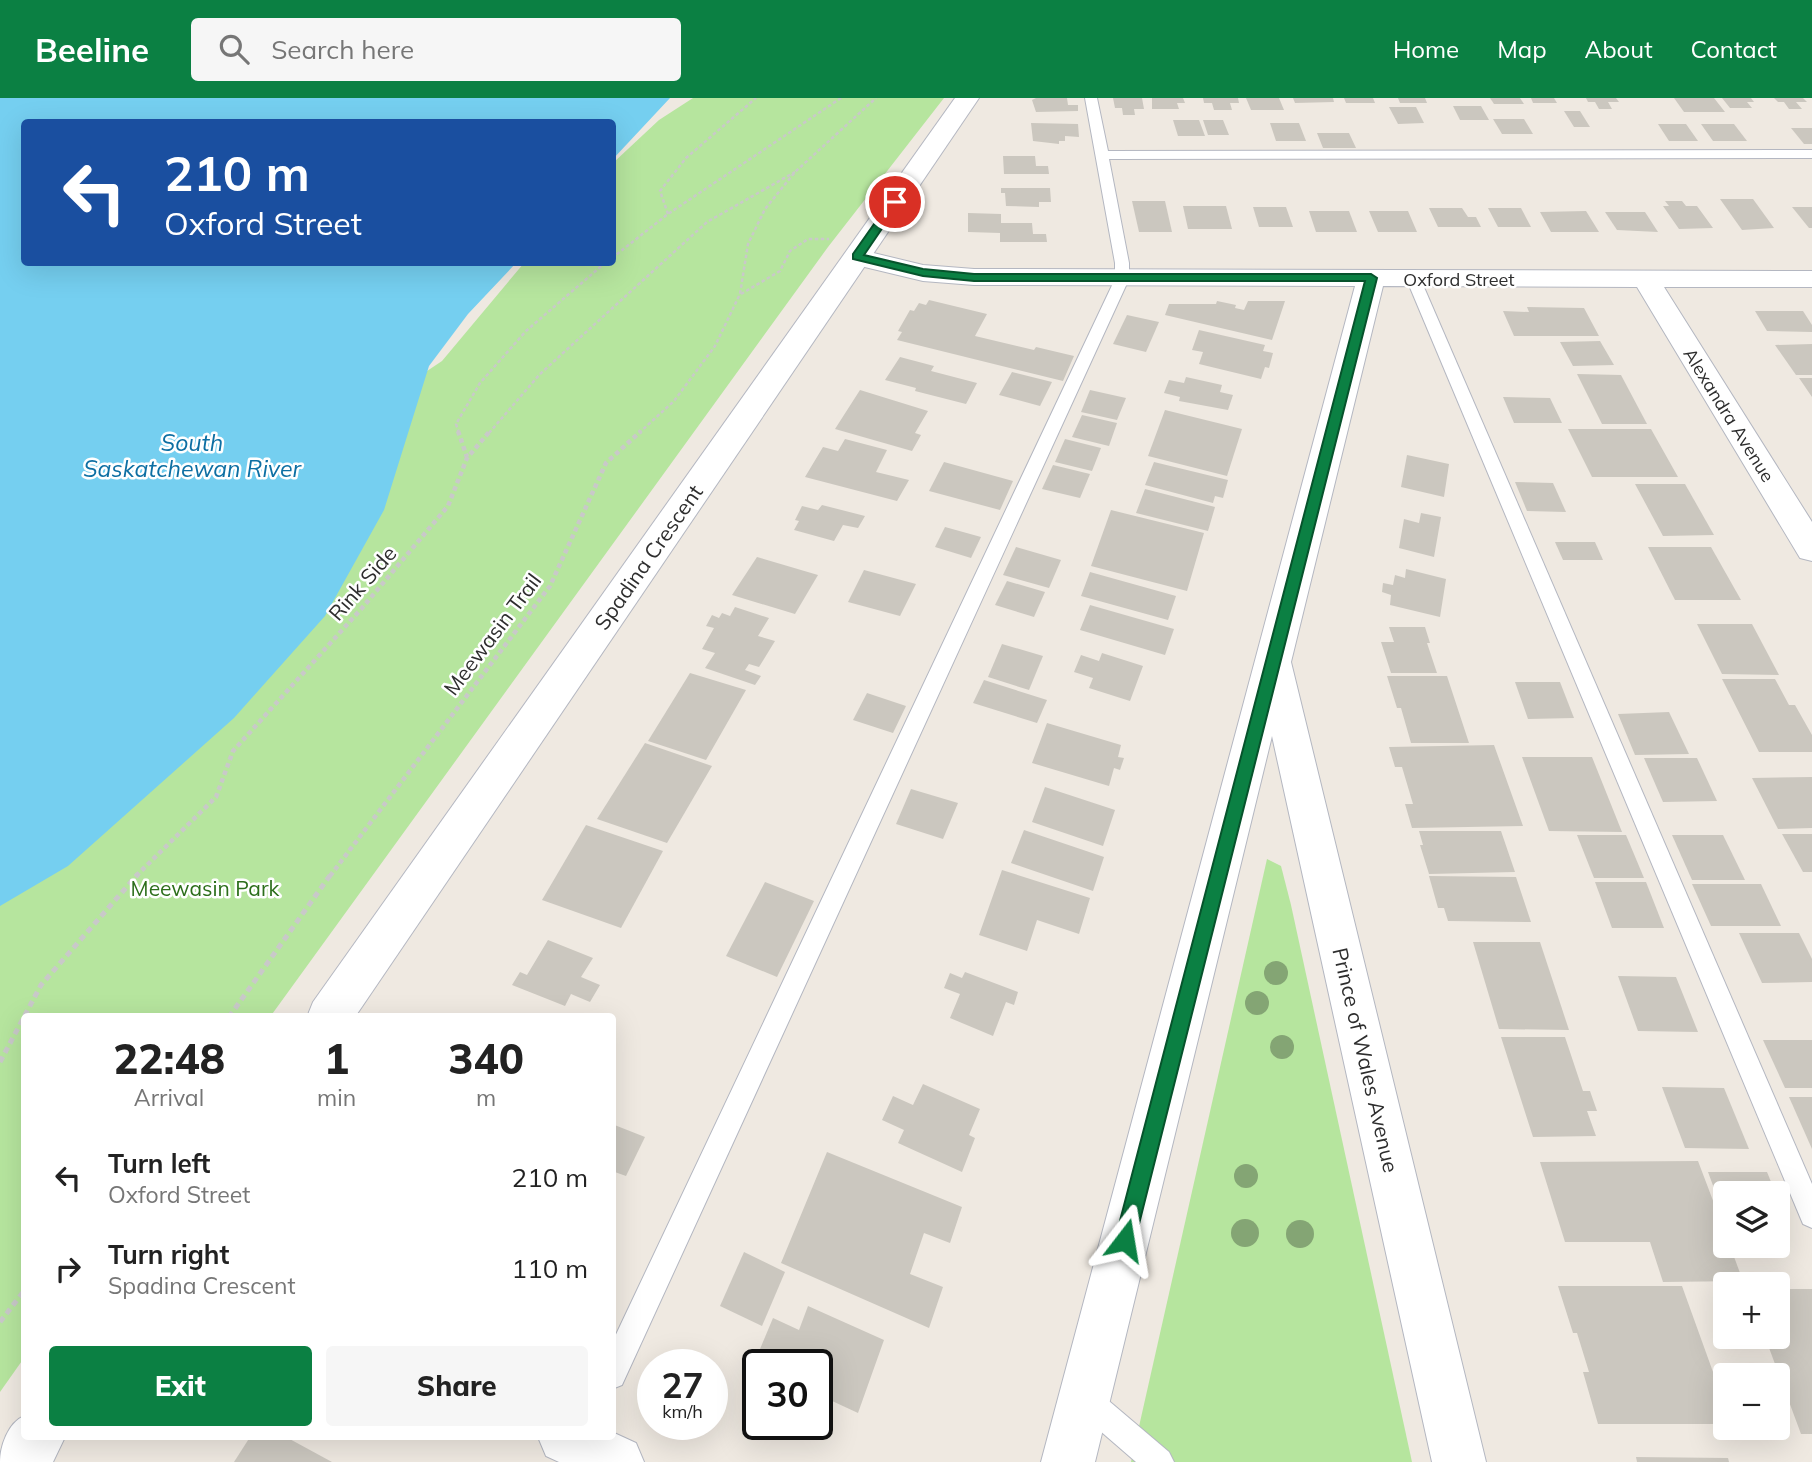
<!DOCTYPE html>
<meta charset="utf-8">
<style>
:root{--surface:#fff;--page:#f6f6f6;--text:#222;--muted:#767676;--accent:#0b8043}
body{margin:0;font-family:Mulish,sans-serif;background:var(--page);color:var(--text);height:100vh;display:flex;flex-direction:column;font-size:26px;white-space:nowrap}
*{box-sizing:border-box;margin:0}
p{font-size:23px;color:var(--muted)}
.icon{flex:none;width:38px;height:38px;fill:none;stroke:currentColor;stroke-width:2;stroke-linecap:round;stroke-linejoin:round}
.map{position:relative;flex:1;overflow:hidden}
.details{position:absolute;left:21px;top:915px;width:595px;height:427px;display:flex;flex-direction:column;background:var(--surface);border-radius:7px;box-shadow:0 7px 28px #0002}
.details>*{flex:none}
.hud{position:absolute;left:21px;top:21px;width:595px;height:147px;border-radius:7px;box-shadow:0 7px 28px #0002;background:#1a4fa0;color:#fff;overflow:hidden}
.tools{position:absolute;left:1713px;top:1083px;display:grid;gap:14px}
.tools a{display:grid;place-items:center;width:77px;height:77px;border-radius:7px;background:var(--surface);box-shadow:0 7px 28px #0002;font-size:35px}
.speed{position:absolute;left:637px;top:1251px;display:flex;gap:14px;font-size:35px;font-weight:700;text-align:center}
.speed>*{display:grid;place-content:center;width:91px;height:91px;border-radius:50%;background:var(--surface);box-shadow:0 7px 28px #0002;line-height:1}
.speed small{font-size:18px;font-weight:400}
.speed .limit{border:4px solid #111;border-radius:10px;background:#fff;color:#111}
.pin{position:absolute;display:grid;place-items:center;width:60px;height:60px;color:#fff;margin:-30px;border:4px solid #fff;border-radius:50%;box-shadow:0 2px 7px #0007}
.me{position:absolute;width:77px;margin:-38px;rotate:14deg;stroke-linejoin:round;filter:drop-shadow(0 0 5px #0008)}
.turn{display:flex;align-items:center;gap:24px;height:147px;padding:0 28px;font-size:32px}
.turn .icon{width:91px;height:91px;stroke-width:2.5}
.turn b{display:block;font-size:49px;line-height:60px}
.eta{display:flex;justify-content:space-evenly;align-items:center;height:119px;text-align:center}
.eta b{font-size:42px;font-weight:800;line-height:49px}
.button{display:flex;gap:14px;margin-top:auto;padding:14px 28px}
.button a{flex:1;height:80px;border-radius:7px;background:var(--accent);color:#fff;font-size:28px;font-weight:800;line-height:80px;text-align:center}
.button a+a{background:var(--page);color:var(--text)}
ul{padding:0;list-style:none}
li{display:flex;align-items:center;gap:21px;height:91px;padding:0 28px}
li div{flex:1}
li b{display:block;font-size:26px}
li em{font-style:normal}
header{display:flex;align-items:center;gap:42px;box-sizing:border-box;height:98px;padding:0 35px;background:var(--accent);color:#fff}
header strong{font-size:33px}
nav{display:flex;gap:38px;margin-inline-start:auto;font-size:24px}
.search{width:490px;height:63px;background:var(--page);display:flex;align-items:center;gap:18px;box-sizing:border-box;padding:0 24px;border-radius:7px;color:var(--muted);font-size:26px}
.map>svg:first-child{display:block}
</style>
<header>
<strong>Beeline</strong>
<div class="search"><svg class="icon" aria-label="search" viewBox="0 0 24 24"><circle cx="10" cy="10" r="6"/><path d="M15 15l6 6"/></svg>Search here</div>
<nav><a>Home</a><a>Map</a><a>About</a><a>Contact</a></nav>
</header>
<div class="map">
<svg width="1812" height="1364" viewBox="0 0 1812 1364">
<rect width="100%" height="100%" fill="#efe9e1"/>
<!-- green -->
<g fill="#b6e59e">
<path d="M693 0H944L828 149 270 919H24V1260L0 1294V754L412 283 442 263 524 165 612 164 613 65 659 22Z"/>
<path d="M1267 761 1281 768 1291 807 1412 1364H1131Z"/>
</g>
<!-- water -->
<path fill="#75cff0" d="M0 0H670L613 61 612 24H24V164L516 165 468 216 429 268 384 412 325 518 234 620 68 768 0 808Z"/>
<!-- building -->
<g fill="#cbc7bf">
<path d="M1036 0H1067L1068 7H1078V13L1036 14 1032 2Z"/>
<path d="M1113 0H1142L1144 11H1134L1135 17H1123L1122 10H1115Z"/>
<path d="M1152 0H1183L1185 5H1177L1179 11H1152Z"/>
<path d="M1203 0H1238L1239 5H1230L1232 12H1214L1212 5H1204Z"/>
<path d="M1246 0H1279L1284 12H1251Z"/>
<path d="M1293 0H1333L1334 4 1295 5Z"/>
<path d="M1344 0H1373L1375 5H1346Z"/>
<path d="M1398 0H1425L1427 5H1400Z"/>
<path d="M1490 0H1520L1524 6H1494Z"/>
<path d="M1531 0H1554L1557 5H1533Z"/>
<path d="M1586 0H1616L1619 4H1608L1612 11H1599L1595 4H1588Z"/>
<path d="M1674 0H1714L1725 14H1684Z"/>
<path d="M1722 0H1751L1754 4H1747L1752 10H1730Z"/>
<path d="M1774 0H1803L1807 4H1796L1802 11H1789L1784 4H1778Z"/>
<path d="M1453 8H1481L1489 22H1460Z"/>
<path d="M1389 9H1416L1424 25 1398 26Z"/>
<path d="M1564 13H1580L1590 29H1574Z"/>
<path d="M1493 21H1524L1533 36H1502Z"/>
<path d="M1173 22H1199L1205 38H1178Z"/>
<path d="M1203 22H1223L1229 37H1208Z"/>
<path d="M1031 25 1078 26 1079 39 1065 38V43H1059V46L1033 43Z"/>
<path d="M1270 25H1299L1306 43H1276Z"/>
<path d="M1658 26H1686L1698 43H1669Z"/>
<path d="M1701 26H1734L1747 43H1713Z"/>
<path d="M1791 30H1812V46H1804Z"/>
<path d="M1317 35H1349L1356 50H1323Z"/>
<path d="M1003 58H1035L1036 68H1048L1049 76H1004Z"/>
<path d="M1001 90H1050L1051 104H1039V109L1006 108 1005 95H1001Z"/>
<path d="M1720 101H1753L1774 130 1742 132Z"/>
<path d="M1132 103H1165L1172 134H1139Z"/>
<path d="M1665 103H1682L1686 108H1697L1713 130 1679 131 1663 108H1669Z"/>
<path d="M1183 108H1226L1232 131H1188Z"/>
<path d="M1253 109H1286L1293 129H1259Z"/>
<path d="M1792 109H1812V130H1809Z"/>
<path d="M1429 110H1462L1468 119H1476L1481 129H1438Z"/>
<path d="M1488 110H1521L1531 129H1498Z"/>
<path d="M1309 113H1349L1357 134H1316Z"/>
<path d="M1369 113H1408L1417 134H1378Z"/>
<path d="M1586 113 1599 134H1551L1540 114Z"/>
<path d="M1605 114H1645L1658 134 1617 132Z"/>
<path d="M968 115 1001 116V125H1032L1033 136H1046L1047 144H1000V135L968 134Z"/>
<path d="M929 202 987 216 975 238 1034 252 1036 249 1074 258 1063 283 897 242 902 234 898 233 910 212 914 213 919 205 926 207Z"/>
<path d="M1217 203 1236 207 1235 210 1244 212 1248 203H1285L1272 242 1165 217 1169 206H1216Z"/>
<path d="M1527 209 1584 210 1599 238H1514L1503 213 1529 214Z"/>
<path d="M1755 213H1803L1812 227V234L1767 233Z"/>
<path d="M1127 217 1159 224 1146 254 1113 246Z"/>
<path d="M1199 232 1265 247 1263 253 1273 255 1269 270 1265 269 1261 281 1199 266 1203 254 1192 252Z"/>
<path d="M1600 243 1614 267 1573 268 1560 244Z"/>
<path d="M1812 246V277H1796L1775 247Z"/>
<path d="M900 259 934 268 931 273 977 285 966 306 915 293 916 290 885 282Z"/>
<path d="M1012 274 1052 284 1040 308 999 297Z"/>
<path d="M1577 276 1621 277 1647 326H1602Z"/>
<path d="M1186 279 1222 287 1220 294 1233 297 1228 312 1179 303 1180 299 1164 295 1169 282 1184 285Z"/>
<path d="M1799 280H1812V299Z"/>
<path d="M860 292 928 313 915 335 921 337 912 353 835 331Z"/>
<path d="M1090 292 1126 300 1117 322 1081 314Z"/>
<path d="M1503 299 1550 300 1562 325H1514Z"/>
<path d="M1165 312 1242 331 1227 378 1148 358Z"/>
<path d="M1082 317 1117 325 1109 348 1072 339Z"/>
<path d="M1568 331H1651L1678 379H1592Z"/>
<path d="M845 341 887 352 876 374 909 382 897 403 805 379 823 349 838 353Z"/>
<path d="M1065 341 1101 350 1092 373 1055 364Z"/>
<path d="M1407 357 1449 366 1444 399 1401 389Z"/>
<path d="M944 364 1013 383 1000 412 929 393Z"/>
<path d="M1154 364 1228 382 1223 400 1215 398 1213 405 1145 387Z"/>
<path d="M1053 367 1090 376 1080 400 1042 391Z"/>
<path d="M1515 384 1553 385 1566 414 1527 413Z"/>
<path d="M1635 386H1685L1714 437 1663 438Z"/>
<path d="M1145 391 1215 409 1208 433 1136 415Z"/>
<path d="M822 407 865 418 858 430 843 427 834 443 794 432 799 423 795 422 802 408 818 412Z"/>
<path d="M1111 412 1204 435 1187 493 1091 468Z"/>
<path d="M1421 415 1441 419 1434 459 1399 450 1404 421 1419 425Z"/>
<path d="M945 429 981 439 971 460 935 449Z"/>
<path d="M1555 444H1595L1603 462H1563Z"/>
<path d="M1016 449 1061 462 1049 490 1003 477Z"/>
<path d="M1648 449H1711L1741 502H1675Z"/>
<path d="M757 459 818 477 795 516 732 497Z"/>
<path d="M1406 471 1446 481 1440 519 1390 507 1391 497 1382 494 1383 485 1393 487 1395 477 1405 480Z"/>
<path d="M864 472 916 486 900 518 848 504Z"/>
<path d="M1090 474 1176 498 1168 522 1081 498Z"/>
<path d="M1007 483 1045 494 1034 519 995 507Z"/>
<path d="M1090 507 1174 531 1165 557 1080 532Z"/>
<path d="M735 509 769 520 758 538 775 543 759 569 749 566 745 572 761 578 755 587 705 570 715 555 702 551 714 530 706 528 712 517 719 520 722 515 730 518Z"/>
<path d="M1697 526H1752L1779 577 1722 576Z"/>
<path d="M1389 529H1425L1430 545H1427L1437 575H1391L1381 544H1394Z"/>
<path d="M1002 546 1043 558 1029 592 988 579Z"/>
<path d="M1102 555 1143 568 1130 603 1089 590 1093 580 1074 574 1081 557 1099 563Z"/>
<path d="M690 575 746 592 706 662 648 643Z"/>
<path d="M1387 578H1447L1469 645H1411L1401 610H1397Z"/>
<path d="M1722 581H1775L1789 607H1795L1812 637V654H1759Z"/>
<path d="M984 582 1047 602 1037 625 973 605Z"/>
<path d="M1515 584H1560L1574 620 1528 621Z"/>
<path d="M867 595 906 608 893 635 853 622Z"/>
<path d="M1669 614 1689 656 1635 657 1618 616Z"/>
<path d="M1047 625 1121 647 1118 659 1124 660 1120 672 1114 670 1109 688 1032 665Z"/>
<path d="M645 645 712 668 667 745 597 721Z"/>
<path d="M1494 647 1523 728 1412 730 1405 706H1413L1402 669H1395L1389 649Z"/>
<path d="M1522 659H1592L1622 734 1549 733Z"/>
<path d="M1644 660H1697L1717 703 1663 704Z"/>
<path d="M1812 679V730L1778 731 1752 680Z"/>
<path d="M1045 689 1115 712 1103 748 1032 724Z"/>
<path d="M911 691 958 705 943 741 896 726Z"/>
<path d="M586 727 663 753 621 830 542 802Z"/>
<path d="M1024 732 1104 759 1093 793 1011 765Z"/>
<path d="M1419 733H1501L1515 774 1429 776 1420 747H1423Z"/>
<path d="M1782 736H1812V774H1803Z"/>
<path d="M1577 737H1626L1644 780H1594Z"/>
<path d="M1672 737H1723L1745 782H1692Z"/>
<path d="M1002 772 1090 800 1079 836 1037 822 1027 853 979 837Z"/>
<path d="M1429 778 1516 779 1531 824 1448 823 1444 810H1438Z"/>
<path d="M765 784 814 803 777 879 726 858Z"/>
<path d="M1595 784H1646L1664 830H1612Z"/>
<path d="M1692 786H1761L1781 828H1711Z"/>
<path d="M1739 835H1799L1812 861V884L1762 885Z"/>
<path d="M548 842 593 860 581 879 600 887 590 904 571 896 565 908 512 887 520 874 527 877Z"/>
<path d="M1473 844H1540L1569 932 1499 931Z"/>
<path d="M965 874 1018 894 1014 907 1006 904 993 938 950 920 960 896 944 890 950 875 962 880Z"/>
<path d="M1618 878 1676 879 1698 934 1638 933Z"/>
<path d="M1501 939H1565L1583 993H1590L1597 1013H1587L1596 1038 1533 1039Z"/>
<path d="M1763 942H1812V990H1785Z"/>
<path d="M923 986 980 1011 969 1037 975 1040 962 1074 898 1045 904 1032 882 1022 893 998 913 1007Z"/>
<path d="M1662 989 1724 990 1749 1051 1685 1050Z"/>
<path d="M1789 999H1812V1051Z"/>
<path d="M612 1026 645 1039 626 1078 612 1073Z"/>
<path d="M827 1054 962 1109 950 1145 924 1135 910 1176 943 1189 929 1230 781 1165Z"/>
<path d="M1698 1063 1726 1137V1148H1730L1743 1183 1663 1184 1650 1144H1565L1540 1064Z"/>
<path d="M1708 1074H1767L1776 1096H1726L1725 1120Z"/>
<path d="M744 1154 785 1174 762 1228 720 1208Z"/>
<path d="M1558 1188H1682L1726 1310V1326H1598L1583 1274H1589L1577 1235H1573Z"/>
<path d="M1778 1191H1812V1336H1801L1765 1239H1778Z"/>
<path d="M808 1208 884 1242 858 1315 817 1296V1267H786L787 1263 760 1251 773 1220 799 1232Z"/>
<path d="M250 1339H286L332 1364H234Z"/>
<path d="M1636 1359 1728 1360 1729 1364H1637Z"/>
</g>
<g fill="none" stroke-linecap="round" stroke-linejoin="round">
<defs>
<g id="lane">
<path d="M1085 0H1097L1108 53 1812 52V60L1109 61 1129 165V181L622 1287 612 1291V1245L1115 181V165Z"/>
<path d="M1413 176 1420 180 1812 1086V1130L1803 1126 1406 180Z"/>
<path d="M1086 1288 1096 1292 1169 1354 1174 1364H1136L1076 1312 1072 1302 1076 1292Z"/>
</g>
<g id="street">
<path d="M857 151 923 167 974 171 1812 173V189H1664L1812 424V463L1800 460 1637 189 1383 188 1291 564 1486 1364H1432L1272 638 1095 1364H1041L1355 188 974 187 923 183 848 165 844 159 848 153Z"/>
<path d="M612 1334 636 1345 644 1364H559L546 1358 538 1339H612Z"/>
</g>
<g id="secondary">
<path d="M955 0H979L355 919H307L313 904Z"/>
<path d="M24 1318V1339H65L53 1364H0C0 1348 8 1325 24 1318Z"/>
</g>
</defs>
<!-- lane casing -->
<use href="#lane" stroke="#b4b7c1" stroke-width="2"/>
<!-- street casing -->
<use href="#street" stroke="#b4b7c1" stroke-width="2"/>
<!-- secondary casing -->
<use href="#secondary" stroke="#b4b7c1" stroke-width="2"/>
<!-- path-far2 -->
<g stroke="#c9c9c9" stroke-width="2.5" stroke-dasharray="3.5 2.5" stroke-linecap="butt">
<path d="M668 116 660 93 686 60 756 0"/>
<path d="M612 160 668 116 841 0"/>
<path d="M741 196 780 173 790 153 808 141H829"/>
<path d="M459 335 456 326 480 285 526 233 606 164"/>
<path d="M489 335 540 276 707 124 795 74"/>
<path d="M639 335 674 303 715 248 740 196 748 146 765 111 795 74 876 0"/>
</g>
<!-- path-far1 -->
<g stroke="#c9c9c9" stroke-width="4.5" stroke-dasharray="4.5 3.5" stroke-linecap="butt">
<path d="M458 333 467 359"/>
<path d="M136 778 216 699 233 653 362 510 448 408 467 360 490 333"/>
<path d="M330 778 550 488 606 365 641 333"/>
</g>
<!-- path -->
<g stroke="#c9c9c9" stroke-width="5" stroke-dasharray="6 4.5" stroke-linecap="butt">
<path d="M229 919 331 776"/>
<path d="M0 964 41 887 138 776"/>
<path d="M0 1224 24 1193"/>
</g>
<!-- lane -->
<use href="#lane" fill="#fff" fill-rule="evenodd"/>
<!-- street -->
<use href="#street" fill="#fff" fill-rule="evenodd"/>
<!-- secondary -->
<use href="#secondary" fill="#fff" fill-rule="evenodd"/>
</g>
<!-- trees -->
<g fill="#84a574">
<circle cx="1276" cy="875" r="12"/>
<circle cx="1257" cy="905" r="12"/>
<circle cx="1282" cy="949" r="12"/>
<circle cx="1246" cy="1078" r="12"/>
<circle cx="1245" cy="1135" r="14"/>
<circle cx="1300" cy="1136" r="14"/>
</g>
<!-- route -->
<path fill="#0b8043" stroke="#07532c" stroke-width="2" d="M895 101 900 104 864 157 923 171 974 176H1371L1377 180 1135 1142 1132 1149 1125 1152 1118 1149 1115 1142 1365 183H974L923 178 853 161V156L891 102Z"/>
<g text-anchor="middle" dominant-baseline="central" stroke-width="5" stroke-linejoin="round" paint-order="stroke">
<!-- far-street labels -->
<g font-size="18" fill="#2e2e2e" stroke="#fff">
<text x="1459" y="181">Oxford Street</text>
<text transform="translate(1729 317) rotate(58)">Alexandra Avenue</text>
</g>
<!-- street labels -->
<g font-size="21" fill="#2e2e2e" stroke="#fff">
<text transform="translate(648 459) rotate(-55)">Spadina Crescent</text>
<text transform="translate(362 485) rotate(-49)">Rink Side</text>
<text transform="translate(492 536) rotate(-53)">Meewasin Trail</text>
<text transform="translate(1366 962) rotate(77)">Prince of Wales Avenue</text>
</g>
<!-- park labels -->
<g font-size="21" fill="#2c6e1b" stroke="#fff">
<text x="205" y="790">Meewasin Park</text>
</g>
<!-- water labels -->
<g font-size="23" font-style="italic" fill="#0d6fa3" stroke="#fff">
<text x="192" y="344">South<tspan x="192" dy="26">Saskatchewan River</tspan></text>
</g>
</g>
</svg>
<div class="tools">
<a><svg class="icon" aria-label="layers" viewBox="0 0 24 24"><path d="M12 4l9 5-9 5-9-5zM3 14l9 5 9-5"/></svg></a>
<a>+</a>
<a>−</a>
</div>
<div class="speed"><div>27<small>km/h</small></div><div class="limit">30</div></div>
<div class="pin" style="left:895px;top:104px;background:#d93025"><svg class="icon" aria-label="arrive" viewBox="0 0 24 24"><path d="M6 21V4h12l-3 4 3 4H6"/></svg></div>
<svg class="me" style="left:1125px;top:1142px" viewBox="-20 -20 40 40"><path d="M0-17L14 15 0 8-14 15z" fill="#0b8043" stroke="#fff" stroke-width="4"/></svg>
<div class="hud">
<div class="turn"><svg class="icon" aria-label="left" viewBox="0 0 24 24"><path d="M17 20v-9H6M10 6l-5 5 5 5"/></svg><div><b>210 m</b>Oxford Street</div></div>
</div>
<section class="details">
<div class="eta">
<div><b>22:48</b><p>Arrival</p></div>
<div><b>1</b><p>min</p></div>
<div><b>340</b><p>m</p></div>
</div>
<ul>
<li><svg class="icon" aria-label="left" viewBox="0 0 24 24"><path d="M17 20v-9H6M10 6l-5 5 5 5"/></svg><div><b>Turn left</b><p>Oxford Street</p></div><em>210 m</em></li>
<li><svg class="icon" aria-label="right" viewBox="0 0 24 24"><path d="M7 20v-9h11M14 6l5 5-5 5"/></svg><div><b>Turn right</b><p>Spadina Crescent</p></div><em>110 m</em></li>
</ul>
<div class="button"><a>Exit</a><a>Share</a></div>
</section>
</div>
